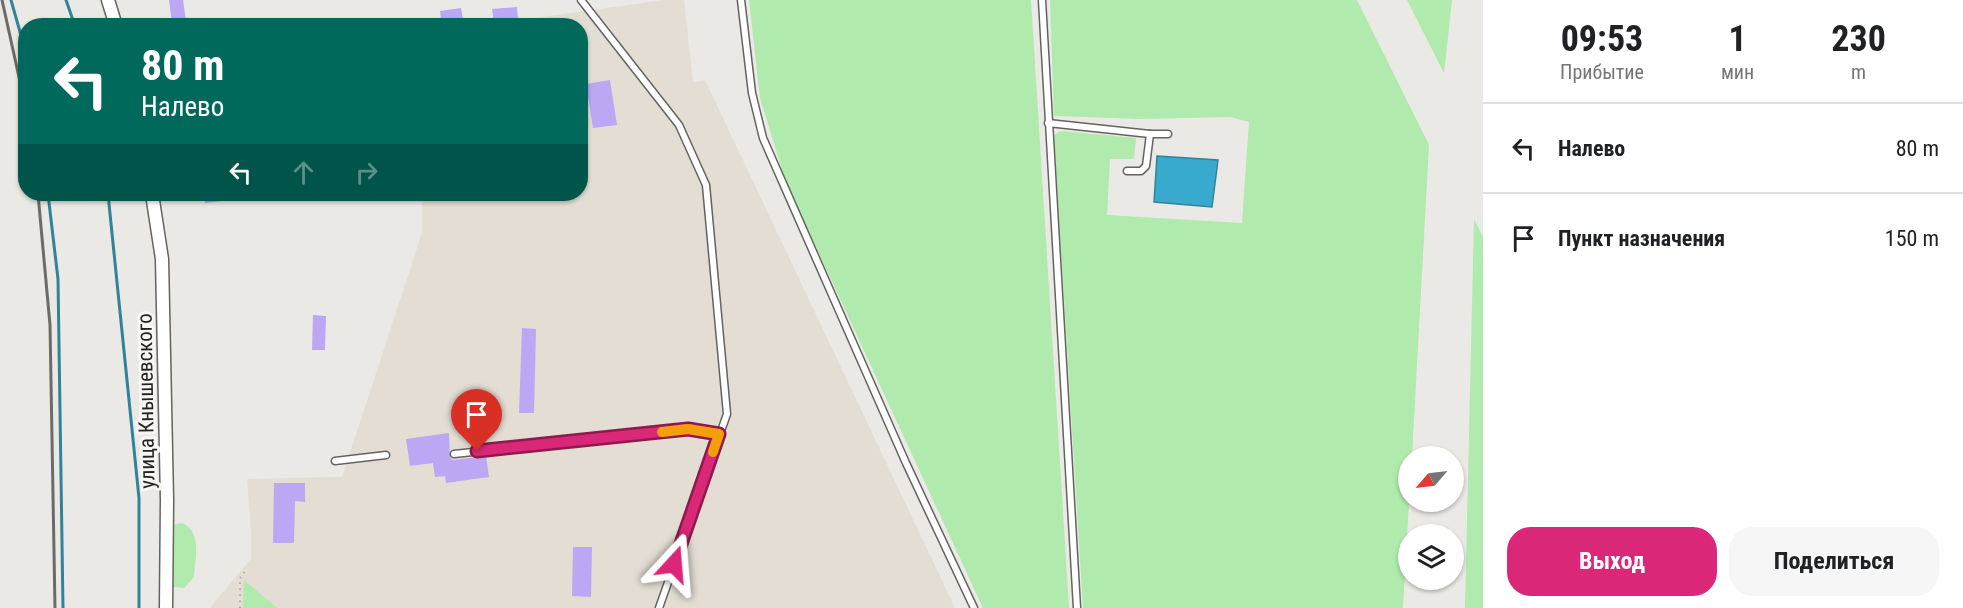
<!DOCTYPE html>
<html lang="ru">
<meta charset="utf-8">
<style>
:root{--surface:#fff;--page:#f6f6f6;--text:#202124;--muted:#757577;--line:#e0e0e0;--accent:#db2777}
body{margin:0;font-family:"Roboto Condensed",sans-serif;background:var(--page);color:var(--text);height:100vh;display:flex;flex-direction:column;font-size:22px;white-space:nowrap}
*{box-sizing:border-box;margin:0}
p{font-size:20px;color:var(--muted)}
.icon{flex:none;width:33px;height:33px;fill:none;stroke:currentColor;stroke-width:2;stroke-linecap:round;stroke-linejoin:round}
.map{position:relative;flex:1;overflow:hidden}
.drawer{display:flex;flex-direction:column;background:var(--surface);width:480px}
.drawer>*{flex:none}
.hud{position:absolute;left:18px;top:18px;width:570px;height:183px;border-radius:24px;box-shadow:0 2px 4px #0004;background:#00695c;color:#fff;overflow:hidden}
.needle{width:39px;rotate:242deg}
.fabs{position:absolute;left:1398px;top:446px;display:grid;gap:12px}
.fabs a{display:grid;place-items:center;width:66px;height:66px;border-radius:50%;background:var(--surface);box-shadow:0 2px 4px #0004;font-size:30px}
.pin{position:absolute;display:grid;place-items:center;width:51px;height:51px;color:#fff;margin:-62px -26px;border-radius:50% 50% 50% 0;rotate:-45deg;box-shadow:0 0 6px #0007}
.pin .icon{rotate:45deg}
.me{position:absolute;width:66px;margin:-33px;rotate:19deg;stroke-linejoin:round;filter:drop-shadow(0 0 4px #0008)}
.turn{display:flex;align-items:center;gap:21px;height:126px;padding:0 24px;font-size:27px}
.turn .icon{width:78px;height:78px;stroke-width:2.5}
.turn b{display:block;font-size:42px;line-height:51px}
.lanes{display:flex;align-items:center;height:57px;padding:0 24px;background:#0003;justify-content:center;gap:30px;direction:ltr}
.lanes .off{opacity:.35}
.eta{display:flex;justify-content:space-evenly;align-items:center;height:102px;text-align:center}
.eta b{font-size:36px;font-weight:700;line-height:42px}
.action{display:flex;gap:12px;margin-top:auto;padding:12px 24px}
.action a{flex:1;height:69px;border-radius:24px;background:var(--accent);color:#fff;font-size:24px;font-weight:700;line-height:69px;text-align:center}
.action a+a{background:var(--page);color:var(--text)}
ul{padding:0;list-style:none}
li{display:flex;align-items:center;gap:18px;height:90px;padding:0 24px;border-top:2px solid var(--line)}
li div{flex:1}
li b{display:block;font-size:22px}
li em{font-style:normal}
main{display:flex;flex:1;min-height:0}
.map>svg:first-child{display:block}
</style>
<main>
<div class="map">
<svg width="1483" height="608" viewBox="0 0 1483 608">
<rect width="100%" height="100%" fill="#ebe9e5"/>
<!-- built -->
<path fill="#e3ddd3" d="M664 0H684L693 82 705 80 955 608H211V606L251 559V531L247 479 342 477 422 233V194H580V26L484 25Z"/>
<!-- green -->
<g fill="#b0eaac">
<path d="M749 0H1031L1069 608H983L786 182 760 98Z"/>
<path d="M1050 0H1357L1429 145 1412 456H1408L1409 501 1403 608H1083L1054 135 1061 131 1136 138 1134 159H1110L1107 215 1242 223 1249 122 1230 117 1141 119 1054 116Z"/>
<path d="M1407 0H1452L1444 73Z"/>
<path d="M1474 219 1483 237V608H1465Z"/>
<path d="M182 523C203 532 195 559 194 577L184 588 173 587V526L176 524Z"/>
<path d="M244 580 277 608H243Z"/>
</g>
<!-- water -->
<path fill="#38aacd" stroke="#328299" stroke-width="1.5" d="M1157 156 1218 160 1212 207 1154 202Z"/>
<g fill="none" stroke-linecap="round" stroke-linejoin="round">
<!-- stream -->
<g stroke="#328299" stroke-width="3">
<path d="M11 0 26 53"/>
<path d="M66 0 75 26"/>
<path d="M48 194 58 279 63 608"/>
<path d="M108 194 139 498V608"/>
</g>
</g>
<!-- building -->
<g fill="#bca7f5">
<path d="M169 0H183L186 21 172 23Z"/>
<path d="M517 7 518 20 494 23 492 9Z"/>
<path d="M461 8 464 24 442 26 440 11Z"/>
<path d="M610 80 617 125 593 128 586 84Z"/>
<path d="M204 194H238V199L205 203Z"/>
<path d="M313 315 326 316 325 350H312Z"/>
<path d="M522 328 536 329 534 413H519Z"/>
<path d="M449 433 450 458 453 460 486 456 489 477 446 483 445 476 435 477 433 463 410 466 406 439Z"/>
<path d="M274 483H305V502L295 501 294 543H273Z"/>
<path d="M573 547H592L591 597 572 596Z"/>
</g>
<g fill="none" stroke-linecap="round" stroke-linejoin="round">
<defs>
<g id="lane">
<path d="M581 0 679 125 706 185 727 414 659 608"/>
<path d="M741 0 752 93 763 138 906 463 974 608"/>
<path d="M1042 0 1077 608"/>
<path d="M1048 123 1150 134"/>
<path d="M1127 171H1141L1146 166 1150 134H1168"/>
<path d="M454 454 688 429 719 434"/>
<path d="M335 461 386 455"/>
</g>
<g id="street">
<path d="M108 0 116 26"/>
<path d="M152 194 162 259 167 500 166 608"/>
</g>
</defs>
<!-- lane casing -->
<use href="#lane" stroke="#656360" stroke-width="9"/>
<!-- street casing -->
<use href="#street" stroke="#656360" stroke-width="15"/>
<!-- path -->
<path stroke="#aeaca9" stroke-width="2" stroke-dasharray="1.5 4.5" stroke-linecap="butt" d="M240 608V578L246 570"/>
<!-- lane -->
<use href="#lane" stroke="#fff" stroke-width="6"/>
<!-- street -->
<use href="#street" stroke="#fff" stroke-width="12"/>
<!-- rail -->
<g stroke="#6c6b68" stroke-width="3">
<path d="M2 0 26 109"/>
<path d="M38 194 50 325 55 608"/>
</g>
</g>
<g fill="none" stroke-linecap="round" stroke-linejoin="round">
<defs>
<path id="route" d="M477 451 688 429 719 434 674 564"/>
</defs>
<!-- route casing -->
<use href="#route" stroke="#8e194d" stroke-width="15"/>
<!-- route -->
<use href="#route" stroke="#db2777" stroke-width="10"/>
<!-- slow -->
<path stroke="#f59e0b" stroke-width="10" d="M662 432 688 429 719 434 713 452"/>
</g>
<g text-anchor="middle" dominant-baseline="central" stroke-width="6" stroke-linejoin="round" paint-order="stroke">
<!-- street labels -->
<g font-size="21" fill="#232321" stroke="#f8f6f2">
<text transform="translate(146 401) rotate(-91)">улица Кнышевского</text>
</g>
</g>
</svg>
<div class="fabs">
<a><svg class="needle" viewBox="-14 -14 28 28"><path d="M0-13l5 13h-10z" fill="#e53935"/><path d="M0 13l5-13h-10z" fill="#757577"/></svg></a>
<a><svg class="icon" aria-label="layers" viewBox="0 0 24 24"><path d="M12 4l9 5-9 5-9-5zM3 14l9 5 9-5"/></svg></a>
</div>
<div class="pin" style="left:477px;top:451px;background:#d93025"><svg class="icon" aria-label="arrive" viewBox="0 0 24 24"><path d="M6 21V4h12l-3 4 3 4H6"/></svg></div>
<svg class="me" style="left:674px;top:564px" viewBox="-20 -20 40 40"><path d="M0-17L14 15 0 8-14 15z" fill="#db2777" stroke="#fff" stroke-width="4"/></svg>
<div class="hud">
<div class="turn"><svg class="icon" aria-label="left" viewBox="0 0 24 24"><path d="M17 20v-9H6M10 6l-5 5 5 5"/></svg><div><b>80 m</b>Налево</div></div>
<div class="lanes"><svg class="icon" aria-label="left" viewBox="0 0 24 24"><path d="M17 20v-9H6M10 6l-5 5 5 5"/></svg><svg class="icon off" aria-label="ahead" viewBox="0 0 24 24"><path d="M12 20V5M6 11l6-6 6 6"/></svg><svg class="icon off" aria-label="right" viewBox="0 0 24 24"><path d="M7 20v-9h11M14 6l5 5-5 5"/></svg></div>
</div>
</div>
<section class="drawer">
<div class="eta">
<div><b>09:53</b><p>Прибытие</p></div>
<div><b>1</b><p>мин</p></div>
<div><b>230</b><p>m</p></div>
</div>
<ul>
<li><svg class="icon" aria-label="left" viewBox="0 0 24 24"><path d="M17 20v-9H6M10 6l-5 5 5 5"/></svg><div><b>Налево</b></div><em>80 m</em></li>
<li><svg class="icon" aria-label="arrive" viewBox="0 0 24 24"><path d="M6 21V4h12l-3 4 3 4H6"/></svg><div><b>Пункт назначения</b></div><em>150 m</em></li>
</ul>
<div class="action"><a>Выход</a><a>Поделиться</a></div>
</section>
</main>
